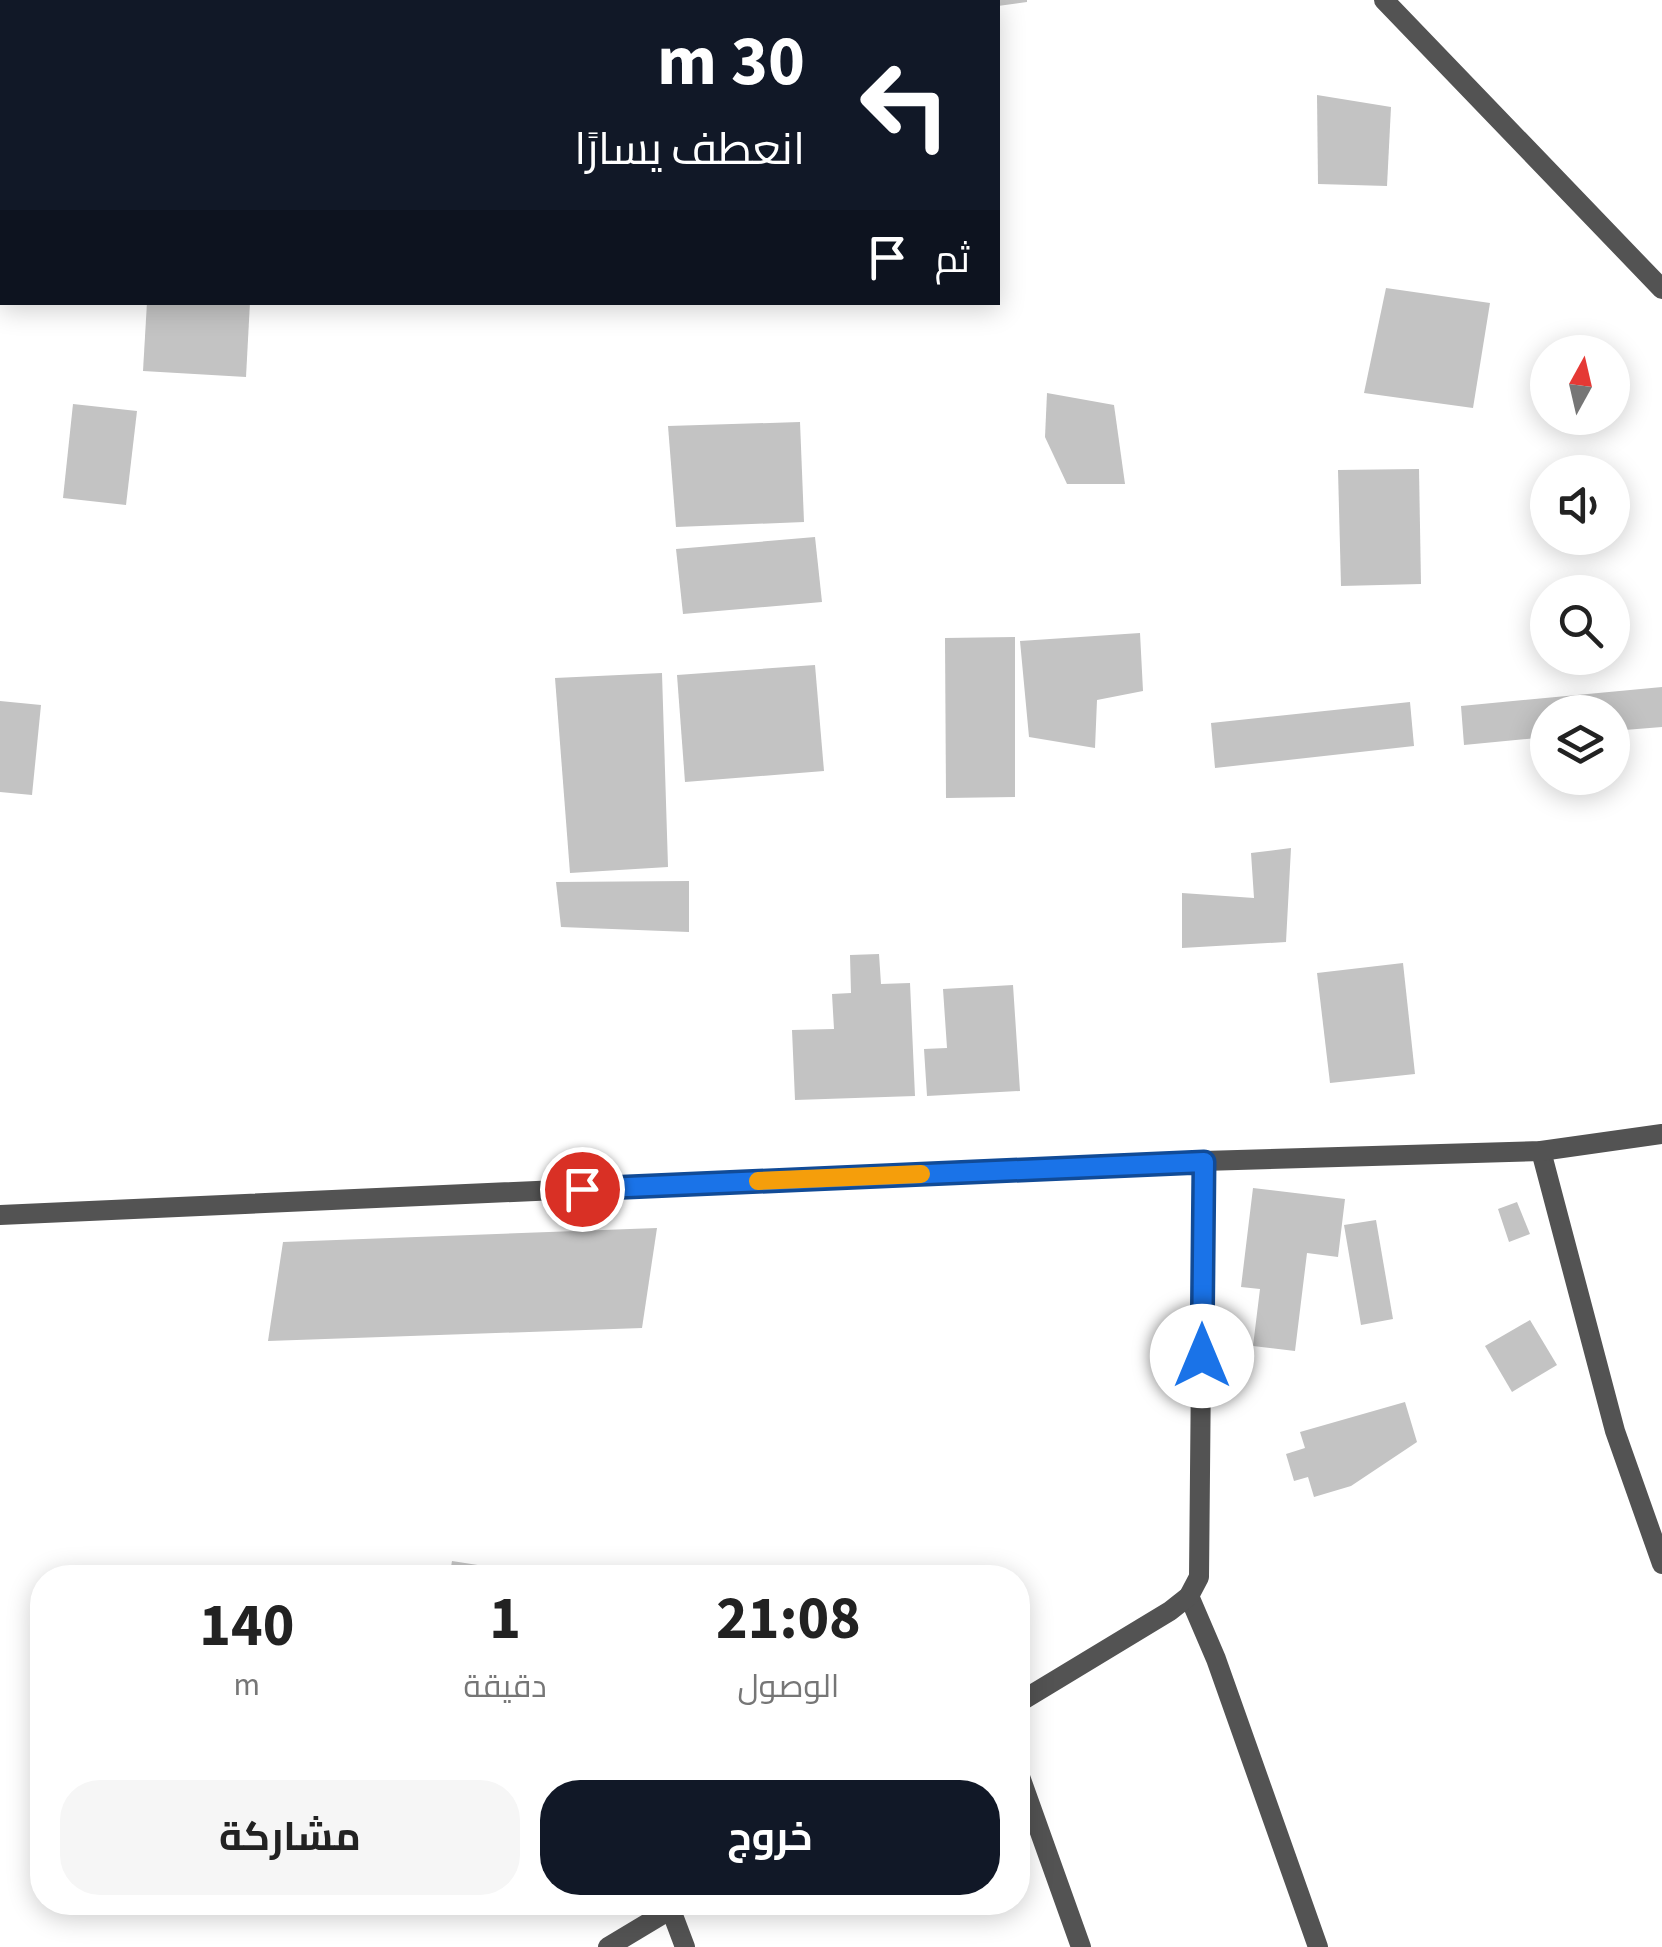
<!DOCTYPE html>
<html lang="ar">
<meta charset="utf-8">
<style>
:root{--surface:#fff;--page:#f6f6f6;--text:#222;--muted:#767676;--accent:#111827}
body{margin:0;font-family:"Source Sans 3",Cairo,sans-serif;background:var(--page);color:var(--text);direction:rtl;height:100vh;display:flex;flex-direction:column;font-size:38px;white-space:nowrap}
*{box-sizing:border-box;margin:0}
p{font-size:32px;color:var(--muted)}
.icon{flex:none;width:55px;height:55px;fill:none;stroke:currentColor;stroke-width:2;stroke-linecap:round;stroke-linejoin:round}
.map{position:relative;flex:1;overflow:hidden;direction:ltr}
.drawer{position:absolute;left:30px;top:1565px;width:1000px;height:350px;display:flex;flex-direction:column;background:var(--surface);border-radius:40px;box-shadow:0 5px 25px #0003;direction:rtl}
.drawer>*{flex:none}
.hud{position:absolute;left:0px;top:0px;width:1000px;height:305px;box-shadow:0 5px 25px #0003;direction:rtl;background:#111827;color:#fff;overflow:hidden}
.needle{width:65px;rotate:8deg}
.buttons{position:absolute;left:1530px;top:335px;display:grid;gap:20px}
.buttons a{display:grid;place-items:center;width:100px;height:100px;border-radius:50%;background:var(--surface);box-shadow:0 5px 25px #0003;font-size:50px}
.pin{position:absolute;display:grid;place-items:center;width:85px;height:85px;color:#fff;margin:-42px;border:5px solid #fff;border-radius:50%;box-shadow:0 2px 10px #0007}
.me{position:absolute;width:110px;margin:-55px;rotate:0deg;stroke-linejoin:round;filter:drop-shadow(0 0 8px #0008)}
.turn{display:flex;align-items:center;gap:35px;height:210px;padding:0 30px;font-size:45px}
.turn .icon{width:130px;height:130px;stroke-width:2.5}
.turn b{display:block;font-size:70px;line-height:85px}
.then{display:flex;align-items:center;height:95px;padding:0 30px;background:#0003;gap:20px;font-size:38px}
.eta{display:flex;justify-content:space-evenly;align-items:center;height:170px;text-align:center}
.eta b{font-size:60px;font-weight:700;line-height:70px}
.action{display:flex;gap:20px;margin-top:auto;padding:20px 30px}
.action a{flex:1;height:115px;border-radius:40px;background:var(--accent);color:#fff;font-size:40px;font-weight:700;line-height:115px;text-align:center}
.action a+a{background:var(--page);color:var(--text)}
.map>svg:first-child{display:block}
</style>
<div class="map">
<svg width="1662" height="1947" viewBox="0 0 1662 1947">
<rect width="100%" height="100%" fill="#fff"/>
<!-- building -->
<g fill="#c3c3c3">
<path d="M998 0H1027V2L998 6Z"/>
<path d="M1317 95 1391 107 1387 186 1318 184Z"/>
<path d="M1386 288 1490 303 1473 408 1364 393Z"/>
<path d="M147 302H250L246 377 143 371Z"/>
<path d="M1047 393 1114 405 1125 484H1067L1045 437Z"/>
<path d="M73 404 137 411 126 505 63 498Z"/>
<path d="M800 422 804 522 676 527 668 426Z"/>
<path d="M1419 469 1421 584 1341 586 1338 470Z"/>
<path d="M815 537 822 602 683 614 676 549Z"/>
<path d="M1140 633 1143 691 1097 700 1095 748 1029 737 1020 641Z"/>
<path d="M1015 637V797L946 798 945 638Z"/>
<path d="M815 665 824 771 685 782 677 675Z"/>
<path d="M662 673 668 867 570 873 555 678Z"/>
<path d="M1662 687V727L1612 731V712H1548V737L1464 745 1461 706Z"/>
<path d="M0 701 41 705 32 795 0 792Z"/>
<path d="M1410 702 1414 746 1215 768 1211 723Z"/>
<path d="M1291 848 1286 942 1182 948V893L1254 898 1251 853Z"/>
<path d="M689 881V932L561 927 556 882Z"/>
<path d="M879 954 881 984 910 983 915 1096 795 1100 792 1030 834 1029 832 994 851 993 850 955Z"/>
<path d="M1403 963 1415 1074 1330 1083 1317 973Z"/>
<path d="M1013 985 1020 1091 927 1096 924 1049 947 1048 943 989Z"/>
<path d="M1253 1188 1345 1199 1338 1257 1307 1253 1295 1351 1253 1346 1260 1289 1241 1287Z"/>
<path d="M1517 1202 1530 1234 1509 1242 1498 1209Z"/>
<path d="M1376 1220 1393 1319 1361 1325 1344 1225Z"/>
<path d="M657 1228 642 1328 268 1341 283 1242Z"/>
<path d="M1530 1320 1557 1365 1512 1392 1485 1346Z"/>
<path d="M1405 1402 1417 1442 1351 1486 1314 1497 1308 1477 1294 1481 1286 1454 1305 1448 1300 1432Z"/>
<path d="M452 1561 543 1575V1578H449Z"/>
</g>
<g fill="none" stroke-linecap="round" stroke-linejoin="round">
<!-- minor -->
<g stroke="#535353" stroke-width="20">
<path d="M1384 0 1662 289"/>
<path d="M1541 1151 1615 1431 1662 1564"/>
<path d="M0 1215 1203 1161 1541 1151 1662 1134"/>
<path d="M1189 1596 1216 1659 1318 1947"/>
<path d="M1018 1703 1170 1611 1189 1596 1199 1577 1203 1161"/>
<path d="M1018 1771 1081 1947"/>
<path d="M671 1910 685 1947"/>
<path d="M608 1947 683 1902"/>
</g>
</g>
<g fill="none" stroke-linecap="round" stroke-linejoin="round">
<defs>
<path id="route" d="M582 1189 1204 1162 1202 1356"/>
</defs>
<!-- route casing -->
<use href="#route" stroke="#114b97" stroke-width="25"/>
<!-- route -->
<use href="#route" stroke="#1a73e8" stroke-width="18"/>
<!-- slow -->
<path stroke="#f59e0b" stroke-width="18" d="M758 1181 921 1174"/>
</g>
</svg>
<div class="buttons">
<a><svg class="needle" viewBox="-14 -14 28 28"><path d="M0-13l5 13h-10z" fill="#e53935"/><path d="M0 13l5-13h-10z" fill="#767676"/></svg></a>
<a><svg class="icon" aria-label="sound" viewBox="0 0 24 24"><path d="M4 9h4l5-4v14l-5-4H4zM17 9q2 3 0 6"/></svg></a>
<a><svg class="icon" aria-label="search" viewBox="0 0 24 24"><circle cx="10" cy="10" r="6"/><path d="M15 15l6 6"/></svg></a>
<a><svg class="icon" aria-label="layers" viewBox="0 0 24 24"><path d="M12 4l9 5-9 5-9-5zM3 14l9 5 9-5"/></svg></a>
</div>
<div class="pin" style="left:582px;top:1189px;background:#d93025"><svg class="icon" aria-label="arrive" viewBox="0 0 24 24"><path d="M6 21V4h12l-3 4 3 4H6"/></svg></div>
<svg class="me" style="left:1202px;top:1356px" viewBox="-20 -20 40 40"><circle r="19" fill="#fff"/><path d="M0-13L10 11 0 6-10 11z" fill="#1a73e8"/></svg>
<div class="hud">
<div class="turn"><svg class="icon" aria-label="left" viewBox="0 0 24 24"><path d="M17 20v-9H6M10 6l-5 5 5 5"/></svg><div><b>30 m</b>انعطف يسارًا</div></div>
<div class="then">ثم<svg class="icon" aria-label="arrive" viewBox="0 0 24 24"><path d="M6 21V4h12l-3 4 3 4H6"/></svg></div>
</div>
<section class="drawer">
<div class="eta">
<div><b>21:08</b><p>الوصول</p></div>
<div><b>1</b><p>دقيقة</p></div>
<div><b>140</b><p>m</p></div>
</div>
<div class="action"><a>خروج</a><a>مشاركة</a></div>
</section>
</div>
